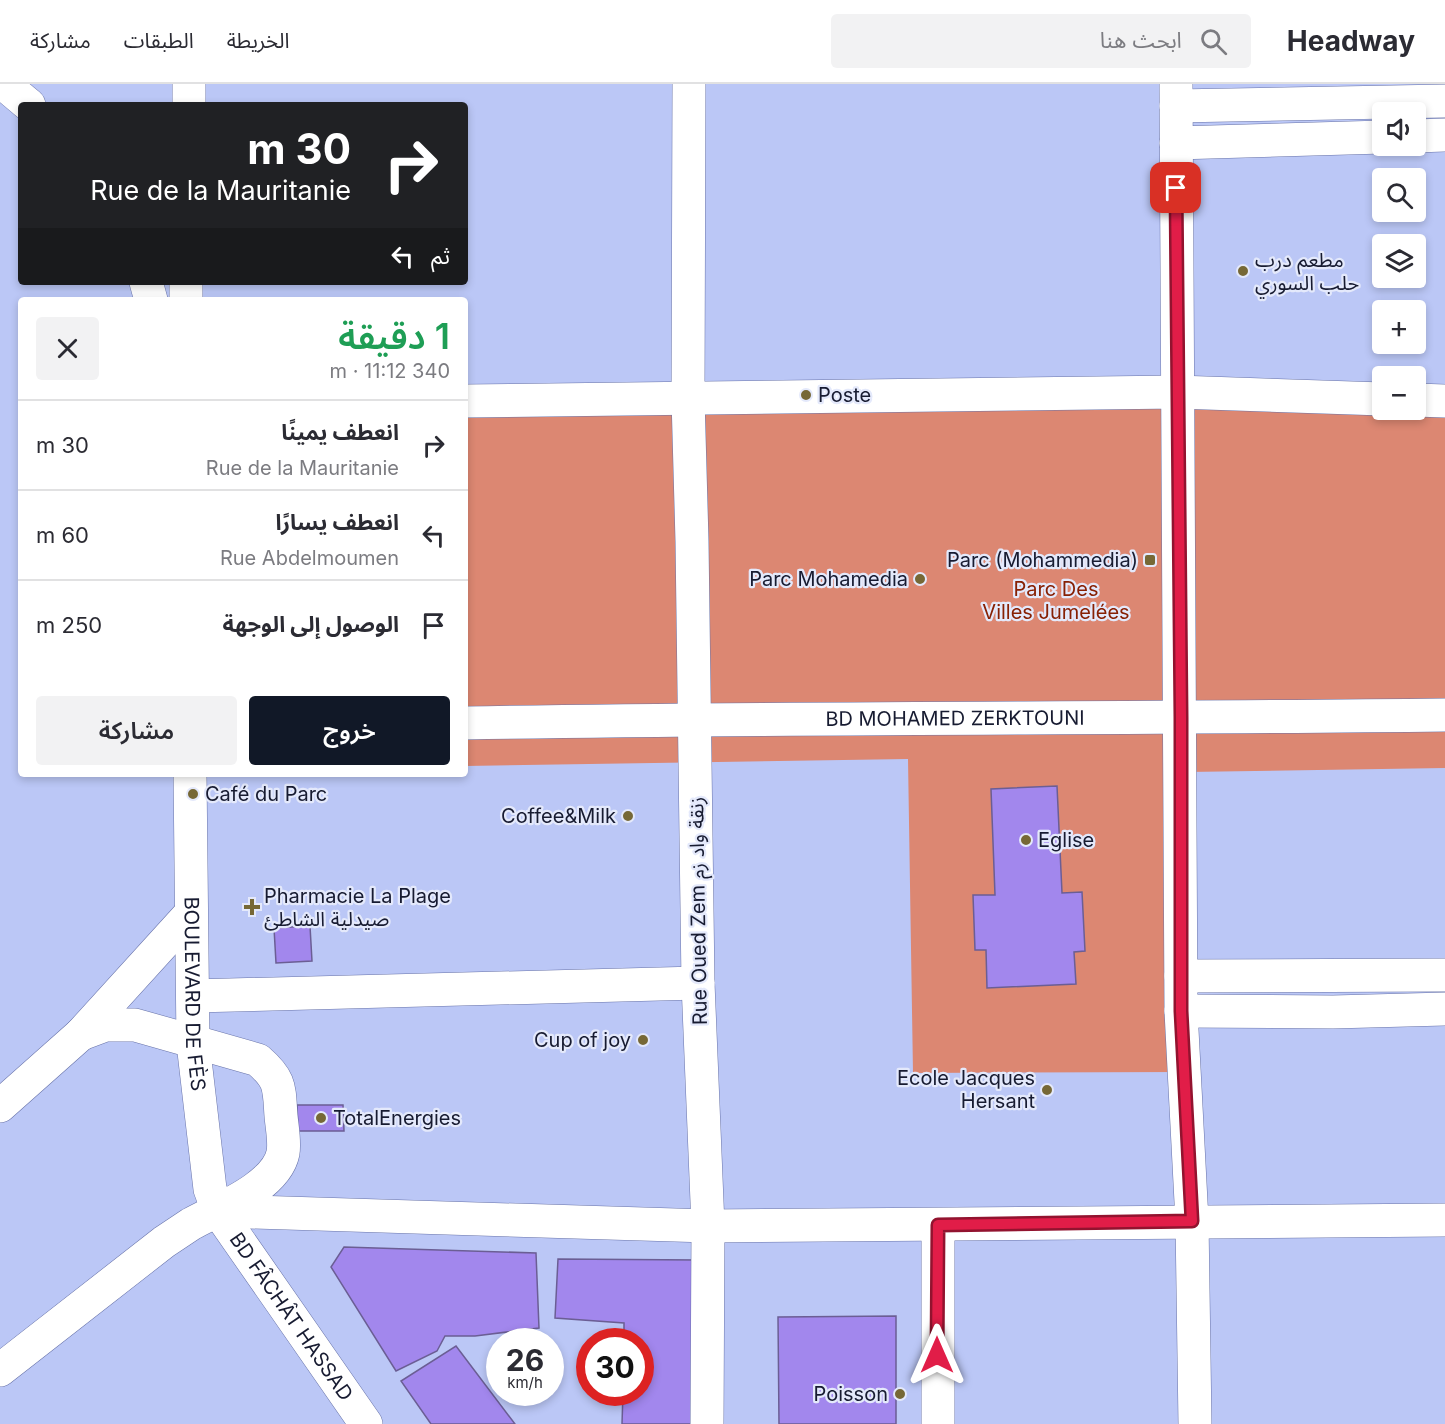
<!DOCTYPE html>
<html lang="ar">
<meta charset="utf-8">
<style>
:root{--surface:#fff;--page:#f2f2f3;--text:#2b2b33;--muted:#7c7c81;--line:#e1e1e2;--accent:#111827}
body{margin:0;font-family:Inter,"Noto Sans Arabic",sans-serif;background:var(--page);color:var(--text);direction:rtl;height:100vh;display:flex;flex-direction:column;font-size:22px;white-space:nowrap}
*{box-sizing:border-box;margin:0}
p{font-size:20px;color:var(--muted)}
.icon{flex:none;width:33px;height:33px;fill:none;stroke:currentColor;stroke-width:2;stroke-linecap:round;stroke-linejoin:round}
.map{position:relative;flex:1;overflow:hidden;direction:ltr}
.panel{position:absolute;left:18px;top:213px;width:450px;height:480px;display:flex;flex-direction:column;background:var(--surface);border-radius:6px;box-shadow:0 3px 9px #0003;direction:rtl}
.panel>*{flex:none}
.banner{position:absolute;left:18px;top:18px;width:450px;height:183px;border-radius:6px;box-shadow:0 3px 9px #0003;direction:rtl;background:#202124;color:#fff;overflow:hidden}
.tools{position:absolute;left:1372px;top:18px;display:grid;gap:12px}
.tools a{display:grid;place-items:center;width:54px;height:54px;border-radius:6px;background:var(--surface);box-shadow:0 3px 9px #0003;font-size:30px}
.speed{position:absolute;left:486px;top:1244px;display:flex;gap:12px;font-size:30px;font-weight:700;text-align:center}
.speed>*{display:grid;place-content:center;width:78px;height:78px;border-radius:50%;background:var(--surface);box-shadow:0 3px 9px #0003;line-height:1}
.speed small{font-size:15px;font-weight:400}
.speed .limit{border:9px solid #d22;background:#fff;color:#111}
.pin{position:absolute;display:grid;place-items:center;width:51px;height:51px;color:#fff;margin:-26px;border-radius:12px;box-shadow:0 3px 9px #0006}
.me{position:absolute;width:66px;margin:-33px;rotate:0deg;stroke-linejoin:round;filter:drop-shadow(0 0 4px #0008)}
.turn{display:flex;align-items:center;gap:21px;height:126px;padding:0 18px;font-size:27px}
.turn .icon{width:78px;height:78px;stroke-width:2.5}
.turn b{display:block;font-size:42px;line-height:51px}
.then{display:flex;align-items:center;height:57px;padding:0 18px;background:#0003;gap:12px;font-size:22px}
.round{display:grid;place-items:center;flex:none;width:63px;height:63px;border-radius:6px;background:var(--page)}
.headline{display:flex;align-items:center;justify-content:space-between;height:102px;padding:0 18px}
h1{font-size:36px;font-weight:600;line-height:45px;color:#1e9e55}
.button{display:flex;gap:12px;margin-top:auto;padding:12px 18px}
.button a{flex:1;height:69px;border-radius:6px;background:var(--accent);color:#fff;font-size:24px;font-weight:600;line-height:69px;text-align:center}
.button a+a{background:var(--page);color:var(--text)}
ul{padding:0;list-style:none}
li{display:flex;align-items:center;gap:18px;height:90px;padding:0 18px;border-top:2px solid var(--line)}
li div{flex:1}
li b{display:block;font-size:22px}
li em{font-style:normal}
header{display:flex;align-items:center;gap:36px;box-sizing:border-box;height:84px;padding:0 30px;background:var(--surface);border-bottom:2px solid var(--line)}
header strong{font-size:28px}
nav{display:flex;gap:33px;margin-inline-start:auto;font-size:21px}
.search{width:420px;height:54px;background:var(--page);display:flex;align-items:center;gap:15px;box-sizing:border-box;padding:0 21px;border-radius:6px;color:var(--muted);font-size:22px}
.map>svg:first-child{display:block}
</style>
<header>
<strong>Headway</strong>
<div class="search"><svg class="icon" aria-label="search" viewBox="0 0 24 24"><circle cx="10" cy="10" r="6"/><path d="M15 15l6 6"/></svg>ابحث هنا</div>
<nav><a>الخريطة</a><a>الطبقات</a><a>مشاركة</a></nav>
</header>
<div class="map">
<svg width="1445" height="1340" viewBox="0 0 1445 1340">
<rect width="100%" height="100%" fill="#bbc7f6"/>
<!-- green -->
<path fill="#dc8772" d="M465 300 1383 301V326H1416L1445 301V684L1187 688 1184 988 913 989 908 675 465 682Z"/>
<!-- building -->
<g fill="#a287ed" stroke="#6b5e94" stroke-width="1.5">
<path d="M1057 702 1062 809 1082 808 1085 867 1074 868 1076 900 987 904 986 866H975L973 811H995L991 705Z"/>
<path d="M310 842 312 877 276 879 274 844Z"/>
<path d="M297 1021H343L344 1047H298Z"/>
<path d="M344 1163 536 1169 539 1244 475 1252H445L437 1267 396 1287 331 1183Z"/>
<path d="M558 1175 699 1176 696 1340H622L623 1308H640V1257H624V1239L555 1234Z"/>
<path d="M896 1232V1340H779L778 1233Z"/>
<path d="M456 1262 515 1340H431L401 1297Z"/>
</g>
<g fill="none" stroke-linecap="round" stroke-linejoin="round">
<defs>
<g id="minor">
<path d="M4 0 29 21"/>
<path d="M689 0 688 314 692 457 698 899 708 1142 707 1340"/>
<path d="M1176 0 1181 927 1192 1137 1195 1340"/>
<path d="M189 21V0"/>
<path d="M1176 22 1445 17"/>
<path d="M1416 52 1445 51"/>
<path d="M1176 59 1383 53"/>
<path d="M146 198 151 216"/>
<path d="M186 216V198"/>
<path d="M1416 316 1445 317"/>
<path d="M465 317 1177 308 1383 315"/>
<path id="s1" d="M465 639C792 633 1118 635 1445 631"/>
<path id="s2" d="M190 690 193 959 210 1105 218 1127 366 1340"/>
<path d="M1181 892 1445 891"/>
<path d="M193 912 698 899"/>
<path d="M1181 927 1333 928 1445 925"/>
<path d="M0 1022 81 950 191 829"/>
<path d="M218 1127 708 1142 1445 1136"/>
<path d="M0 1286 164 1158C173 1152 182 1146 191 1140 218 1125 276 1103 283 1069 285 1058 282 1043 281 1032 279 1003 281 996 258 976L135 941H105L81 950"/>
<path d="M938 1340V1141"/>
</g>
</defs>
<!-- minor casing -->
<use href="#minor" stroke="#6873a9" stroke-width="34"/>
<!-- minor -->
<use href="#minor" stroke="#fff" stroke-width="33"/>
</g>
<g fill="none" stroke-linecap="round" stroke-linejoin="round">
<defs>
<path id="route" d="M937 1271 938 1141 1192 1137 1181 927V634L1176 104"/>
</defs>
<!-- route casing -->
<use href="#route" stroke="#92132f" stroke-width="15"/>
<!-- route -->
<use href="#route" stroke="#e11d48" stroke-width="10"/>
</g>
<!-- markers -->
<g fill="#766836" stroke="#e4e9fb" stroke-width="2">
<circle cx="1243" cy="187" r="6"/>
<circle cx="806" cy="311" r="6"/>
<rect x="1144" y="470" width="12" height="12" rx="3"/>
<circle cx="920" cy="495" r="6"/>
<circle cx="193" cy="710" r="6"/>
<circle cx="628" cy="732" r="6"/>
<circle cx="1026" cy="756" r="6"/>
<path d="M249 814h6v6h6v6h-6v6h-6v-6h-6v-6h6z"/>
<circle cx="643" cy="956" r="6"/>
<circle cx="1047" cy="1006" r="6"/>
<circle cx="321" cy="1034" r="6"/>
<circle cx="900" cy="1310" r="6"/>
</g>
<g text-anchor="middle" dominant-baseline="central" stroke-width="4.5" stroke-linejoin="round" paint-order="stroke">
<!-- poi labels -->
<g font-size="20" fill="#171b31" stroke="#e4e9fb" text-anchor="start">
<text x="1255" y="176">مطعم درب<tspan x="1255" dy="23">حلب السوري</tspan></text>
<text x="818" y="311">Poste</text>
<text x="1138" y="476" text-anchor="end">Parc (Mohammedia)</text>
<text x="908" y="495" text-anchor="end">Parc Mohamedia</text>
<text x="205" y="710">Café du Parc</text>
<text x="616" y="732" text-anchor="end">Coffee&amp;Milk</text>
<text x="1038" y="756">Eglise</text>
<text x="264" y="812">Pharmacie La Plage<tspan x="264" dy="23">صيدلية الشاطئ</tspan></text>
<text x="631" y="956" text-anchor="end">Cup of joy</text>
<text x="1035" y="994" text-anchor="end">Ecole Jacques<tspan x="1035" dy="23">Hersant</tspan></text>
<text x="333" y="1034">TotalEnergies</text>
<text x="888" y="1310" text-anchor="end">Poisson</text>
</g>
<!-- park labels -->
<g font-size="20" fill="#872004" stroke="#e4e9fb">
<text x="1056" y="505">Parc Des<tspan x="1056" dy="23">Villes Jumelées</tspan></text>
</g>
<!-- street labels -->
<g font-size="20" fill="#171b31" stroke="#e4e9fb">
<text stroke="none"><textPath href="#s1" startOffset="490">BD MOHAMED ZERKTOUNI</textPath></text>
<text transform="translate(698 827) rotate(-91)">Rue Oued Zem زنقة واد زم</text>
<text stroke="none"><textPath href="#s2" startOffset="220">BOULEVARD DE FÈS</textPath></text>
<text stroke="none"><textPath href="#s2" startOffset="568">BD FÂCHÂT HASSAD</textPath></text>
</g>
</g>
</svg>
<div class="tools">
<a><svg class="icon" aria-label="sound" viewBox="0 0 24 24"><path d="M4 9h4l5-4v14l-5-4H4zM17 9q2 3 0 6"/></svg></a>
<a><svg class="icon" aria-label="search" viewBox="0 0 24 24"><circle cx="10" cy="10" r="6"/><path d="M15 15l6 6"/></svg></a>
<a><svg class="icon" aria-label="layers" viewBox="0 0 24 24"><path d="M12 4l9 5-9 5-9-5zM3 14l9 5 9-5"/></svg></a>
<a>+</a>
<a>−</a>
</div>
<div class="speed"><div>26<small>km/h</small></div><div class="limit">30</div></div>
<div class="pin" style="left:1176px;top:104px;background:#d93025"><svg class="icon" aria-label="arrive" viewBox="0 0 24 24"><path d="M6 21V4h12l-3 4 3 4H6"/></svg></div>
<svg class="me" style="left:937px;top:1271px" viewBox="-20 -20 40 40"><path d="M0-17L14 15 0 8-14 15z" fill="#e11d48" stroke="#fff" stroke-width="4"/></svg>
<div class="banner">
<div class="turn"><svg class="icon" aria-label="right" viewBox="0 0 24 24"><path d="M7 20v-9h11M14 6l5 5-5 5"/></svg><div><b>30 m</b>Rue de la Mauritanie</div></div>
<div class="then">ثم<svg class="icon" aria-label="left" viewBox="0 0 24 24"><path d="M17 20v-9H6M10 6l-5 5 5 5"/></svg></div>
</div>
<section class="panel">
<div class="headline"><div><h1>1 دقيقة</h1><p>340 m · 11:12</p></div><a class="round"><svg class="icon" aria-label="close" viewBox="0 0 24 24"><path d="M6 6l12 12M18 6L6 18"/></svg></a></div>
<ul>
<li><svg class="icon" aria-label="right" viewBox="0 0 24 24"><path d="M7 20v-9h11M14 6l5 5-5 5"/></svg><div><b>انعطف يمينًا</b><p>Rue de la Mauritanie</p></div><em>30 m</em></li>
<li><svg class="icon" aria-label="left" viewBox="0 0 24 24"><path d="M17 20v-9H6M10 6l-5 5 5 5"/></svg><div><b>انعطف يسارًا</b><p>Rue Abdelmoumen</p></div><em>60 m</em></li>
<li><svg class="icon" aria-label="arrive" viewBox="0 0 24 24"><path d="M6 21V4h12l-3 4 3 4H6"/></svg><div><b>الوصول إلى الوجهة</b></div><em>250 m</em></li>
</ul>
<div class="button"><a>خروج</a><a>مشاركة</a></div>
</section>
</div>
